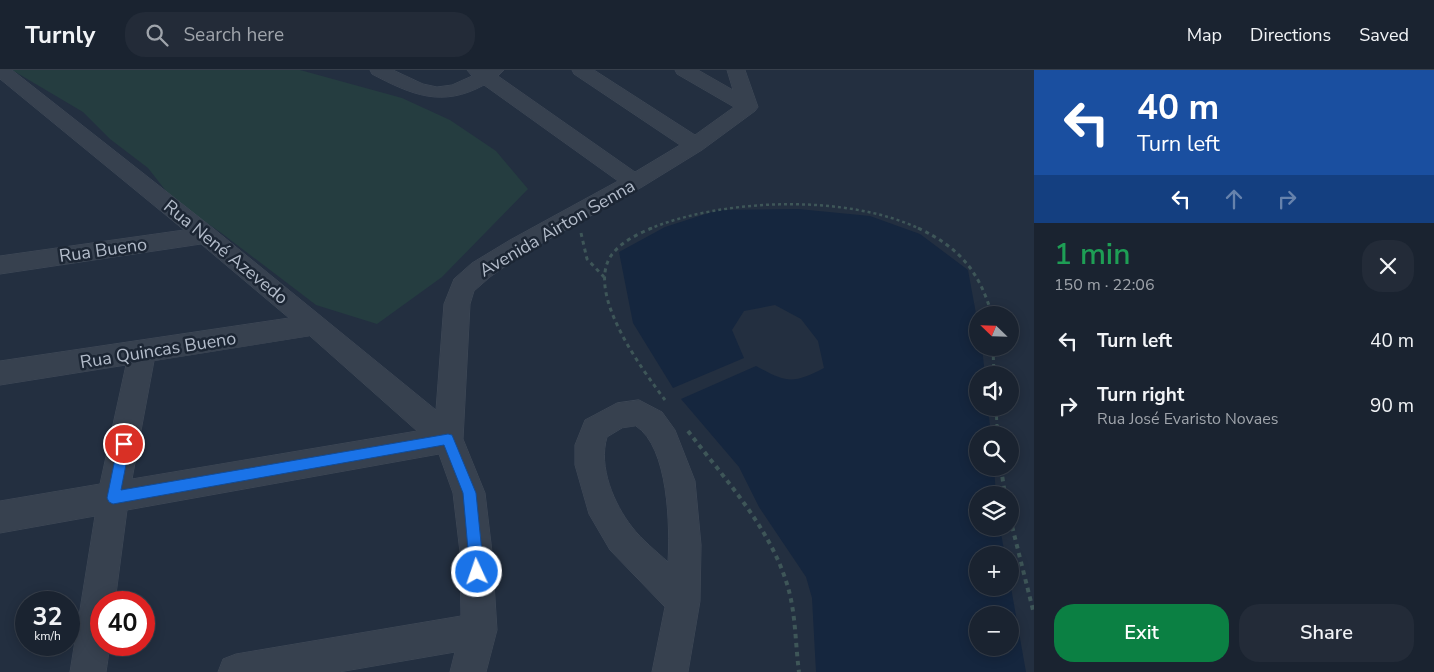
<!DOCTYPE html>
<meta charset="utf-8">
<style>
:root{--surface:#1a2330;--page:#232b38;--text:#f1f3f6;--muted:#9fa4ab;--line:#38404c;--accent:#0b8043}
body{margin:0;font-family:"Nunito Sans",sans-serif;background:var(--page);color:var(--text);height:100vh;display:flex;flex-direction:column;font-size:19px;white-space:nowrap}
*{box-sizing:border-box;margin:0}
p{font-size:16px;color:var(--muted)}
.icon{flex:none;width:28px;height:28px;fill:none;stroke:currentColor;stroke-width:2;stroke-linecap:round;stroke-linejoin:round}
.map{position:relative;flex:1;overflow:hidden}
.sheet{display:flex;flex-direction:column;background:var(--surface);width:400px}
.sheet>*{flex:none}
.top-card{background:#1a4fa0;color:#fff;overflow:hidden}
.needle{width:32px;rotate:293deg}
.tools{position:absolute;left:969px;top:236px;display:grid;gap:10px}
.tools a{display:grid;place-items:center;width:50px;height:50px;border-radius:50%;background:var(--surface);box-shadow:0 2px 12px #0003,0 0 0 1px var(--line);font-size:25px}
.speed{position:absolute;left:15px;top:521px;display:flex;gap:10px;font-size:25px;font-weight:700;text-align:center}
.speed>*{display:grid;place-content:center;width:65px;height:65px;border-radius:50%;background:var(--surface);box-shadow:0 2px 12px #0003,0 0 0 1px var(--line);line-height:1}
.speed small{font-size:12px;font-weight:400}
.speed .limit{border:8px solid #d22;background:#fff;color:#111}
.pin{position:absolute;display:grid;place-items:center;width:42px;height:42px;color:#fff;margin:-21px;border:2px solid #fff;border-radius:50%;box-shadow:0 1px 5px #0007}
.me{position:absolute;width:55px;margin:-28px;rotate:357deg;stroke-linejoin:round;filter:drop-shadow(0 0 4px #0008)}
.turn{display:flex;align-items:center;gap:18px;height:105px;padding:0 20px;font-size:22px}
.turn .icon{width:65px;height:65px;stroke-width:2.5}
.turn b{display:block;font-size:35px;line-height:42px}
.lanes{display:flex;align-items:center;height:48px;padding:0 20px;background:#0003;justify-content:center;gap:25px;direction:ltr}
.lanes .off{opacity:.35}
.round{display:grid;place-items:center;flex:none;width:52px;height:52px;border-radius:20px;background:var(--page)}
.headline{display:flex;align-items:center;justify-content:space-between;height:85px;padding:0 20px}
h1{font-size:30px;font-weight:600;line-height:38px;color:#1e9e55}
.primary-button{display:flex;gap:10px;margin-top:auto;padding:10px 20px}
.primary-button a{flex:1;height:58px;border-radius:20px;background:var(--accent);color:#fff;font-size:20px;font-weight:600;line-height:58px;text-align:center}
.primary-button a+a{background:var(--page);color:var(--text)}
ul{padding:0;list-style:none}
li{display:flex;align-items:center;gap:15px;height:65px;padding:0 20px}
li div{flex:1}
li b{display:block;font-size:19px}
li em{font-style:normal}
header{display:flex;align-items:center;gap:30px;box-sizing:border-box;height:70px;padding:0 25px;background:var(--surface);border-bottom:1px solid var(--line)}
header strong{font-size:24px}
nav{display:flex;gap:28px;margin-inline-start:auto;font-size:18px}
.search{width:350px;height:45px;background:var(--page);display:flex;align-items:center;gap:12px;box-sizing:border-box;padding:0 18px;border-radius:20px;color:var(--muted);font-size:19px}
main{display:flex;flex:1;min-height:0}
.map>svg:first-child{display:block}
</style>
<header>
<strong>Turnly</strong>
<div class="search"><svg class="icon" aria-label="search" viewBox="0 0 24 24"><circle cx="10" cy="10" r="6"/><path d="M15 15l6 6"/></svg>Search here</div>
<nav><a>Map</a><a>Directions</a><a>Saved</a></nav>
</header>
<main>
<div class="map">
<svg width="1034" height="602" viewBox="0 0 1034 602">
<rect width="100%" height="100%" fill="#232f40"/>
<!-- green -->
<path fill="#253d40" d="M12 0H300L402 28 450 50 496 81 528 119 442 207 377 254 316 235 220 162 173 130 148 98 110 69 83 42Z"/>
<!-- water -->
<path fill="#15263e" fill-rule="evenodd" d="M798 139 870 146 920 164 968 200 977 249 978 278H982L985 305H978V338H988L991 365H978V398H994L996 425H978V458H1000L1005 485H978V518H1010V512L1026 602H816L812 528 806 507 759 437 739 397 681 329 756 296C787 313 793 314 824 298L818 271 801 249 775 235 744 241 732 260 744 288 673 318 633 253 619 182 665 157 718 140ZM978 545H1010V578H978Z"/>
<g fill="none" stroke-linecap="round" stroke-linejoin="round">
<defs>
<g id="minor">
<path d="M0 0H12L214 159 436 340 444 234 454 209 472 193 510 170 618 111 484 15C442 38 412 25 372 4L370 0H393L423 14 437 17 452 15 472 6 467 0H504L498 6 635 102 680 75 574 4 572 0H594L695 65 734 37 677 4 675 0H698L733 20 727 0H745L758 37 755 41 702 80 642 117 526 182 490 207 474 221 470 234 463 369 485 423 492 482 497 560 486 602H450L455 582 339 602H218L223 589 236 584 461 546 460 482 453 423 439 384 127 440 115 532H101V575H110L106 602H70L95 446 0 463V431L100 414 126 295 0 315V291L289 248 201 174 0 204V186L184 160 0 9ZM310 266 417 361 132 409 154 291Z"/>
<path d="M639 330 662 342 675 360 695 411 701 475 700 531 688 602H652L665 537 610 480 589 444 575 395V375L585 350 617 333ZM636 356C669 377 670 457 668 492 656 481 642 470 632 457 614 434 598 397 607 367L622 358Z"/>
</g>
</defs>
<!-- minor casing -->
<use href="#minor" stroke="#404a58" stroke-width="1"/>
<!-- path-far2 -->
<path stroke="#3e5658" stroke-width="2.5" stroke-dasharray="3 3" stroke-linecap="butt" d="M649 159C724 128 847 124 920 159"/>
<!-- path-far1 -->
<g stroke="#3e5658" stroke-width="3" stroke-dasharray="4 4" stroke-linecap="butt">
<path d="M652 158C636 165 618 173 609 189 589 228 642 299 665 330"/>
<path d="M918 158C960 178 979 201 992 245"/>
<path d="M581 163 587 189 604 207"/>
<path d="M993 278 994 305"/>
<path d="M996 338 997 356"/>
</g>
<!-- path -->
<g stroke="#3e5658" stroke-width="4" stroke-dasharray="4.5 4.5" stroke-linecap="butt">
<path d="M997 355V365"/>
<path d="M688 361C723 407 768 455 786 511 796 540 795 572 799 602"/>
<path d="M1001 398 1005 425"/>
<path d="M1010 448 1034 544"/>
</g>
<!-- minor -->
<use href="#minor" fill="#37414f" fill-rule="evenodd"/>
</g>
<!-- route -->
<path fill="#1a73e8" stroke="#114b97" d="M448 364 452 365 476 423 484 502 482 507 477 509 472 507 470 502 463 423 444 375 113 434 109 432 107 428 118 374 120 370 124 368 128 370 130 374 121 420Z"/>
<g text-anchor="middle" dominant-baseline="central" stroke-width="5" stroke-linejoin="round" paint-order="stroke">
<!-- street labels -->
<g font-size="18" fill="#b3bcca" stroke="#1c2634">
<text transform="translate(557 158) rotate(-30)">Avenida Airton Senna</text>
<text transform="translate(103 180) rotate(-8)">Rua Bueno</text>
<text transform="translate(226 182) rotate(39)">Rua Nené Azevedo</text>
<text transform="translate(158 280) rotate(-9)">Rua Quincas Bueno</text>
</g>
</g>
</svg>
<div class="tools">
<a><svg class="needle" viewBox="-14 -14 28 28"><path d="M0-13l5 13h-10z" fill="#e53935"/><path d="M0 13l5-13h-10z" fill="#9fa4ab"/></svg></a>
<a><svg class="icon" aria-label="sound" viewBox="0 0 24 24"><path d="M4 9h4l5-4v14l-5-4H4zM17 9q2 3 0 6"/></svg></a>
<a><svg class="icon" aria-label="search" viewBox="0 0 24 24"><circle cx="10" cy="10" r="6"/><path d="M15 15l6 6"/></svg></a>
<a><svg class="icon" aria-label="layers" viewBox="0 0 24 24"><path d="M12 4l9 5-9 5-9-5zM3 14l9 5 9-5"/></svg></a>
<a>+</a>
<a>−</a>
</div>
<div class="speed"><div>32<small>km/h</small></div><div class="limit">40</div></div>
<div class="pin" style="left:124px;top:374px;background:#d93025"><svg class="icon" aria-label="arrive" viewBox="0 0 24 24"><path d="M6 21V4h12l-3 4 3 4H6"/></svg></div>
<svg class="me" style="left:477px;top:502px" viewBox="-20 -20 40 40"><circle r="17" fill="#1a73e8" stroke="#fff" stroke-width="3"/><path d="M0-11L8 9 0 5-8 9z" fill="#fff"/></svg>
</div>
<section class="sheet">
<div class="top-card">
<div class="turn"><svg class="icon" aria-label="left" viewBox="0 0 24 24"><path d="M17 20v-9H6M10 6l-5 5 5 5"/></svg><div><b>40 m</b>Turn left</div></div>
<div class="lanes"><svg class="icon" aria-label="left" viewBox="0 0 24 24"><path d="M17 20v-9H6M10 6l-5 5 5 5"/></svg><svg class="icon off" aria-label="ahead" viewBox="0 0 24 24"><path d="M12 20V5M6 11l6-6 6 6"/></svg><svg class="icon off" aria-label="right" viewBox="0 0 24 24"><path d="M7 20v-9h11M14 6l5 5-5 5"/></svg></div>
</div>
<div class="headline"><div><h1>1 min</h1><p>150 m · 22:06</p></div><a class="round"><svg class="icon" aria-label="close" viewBox="0 0 24 24"><path d="M6 6l12 12M18 6L6 18"/></svg></a></div>
<ul>
<li><svg class="icon" aria-label="left" viewBox="0 0 24 24"><path d="M17 20v-9H6M10 6l-5 5 5 5"/></svg><div><b>Turn left</b></div><em>40 m</em></li>
<li><svg class="icon" aria-label="right" viewBox="0 0 24 24"><path d="M7 20v-9h11M14 6l5 5-5 5"/></svg><div><b>Turn right</b><p>Rua José Evaristo Novaes</p></div><em>90 m</em></li>
</ul>
<div class="primary-button"><a>Exit</a><a>Share</a></div>
</section>
</main>
